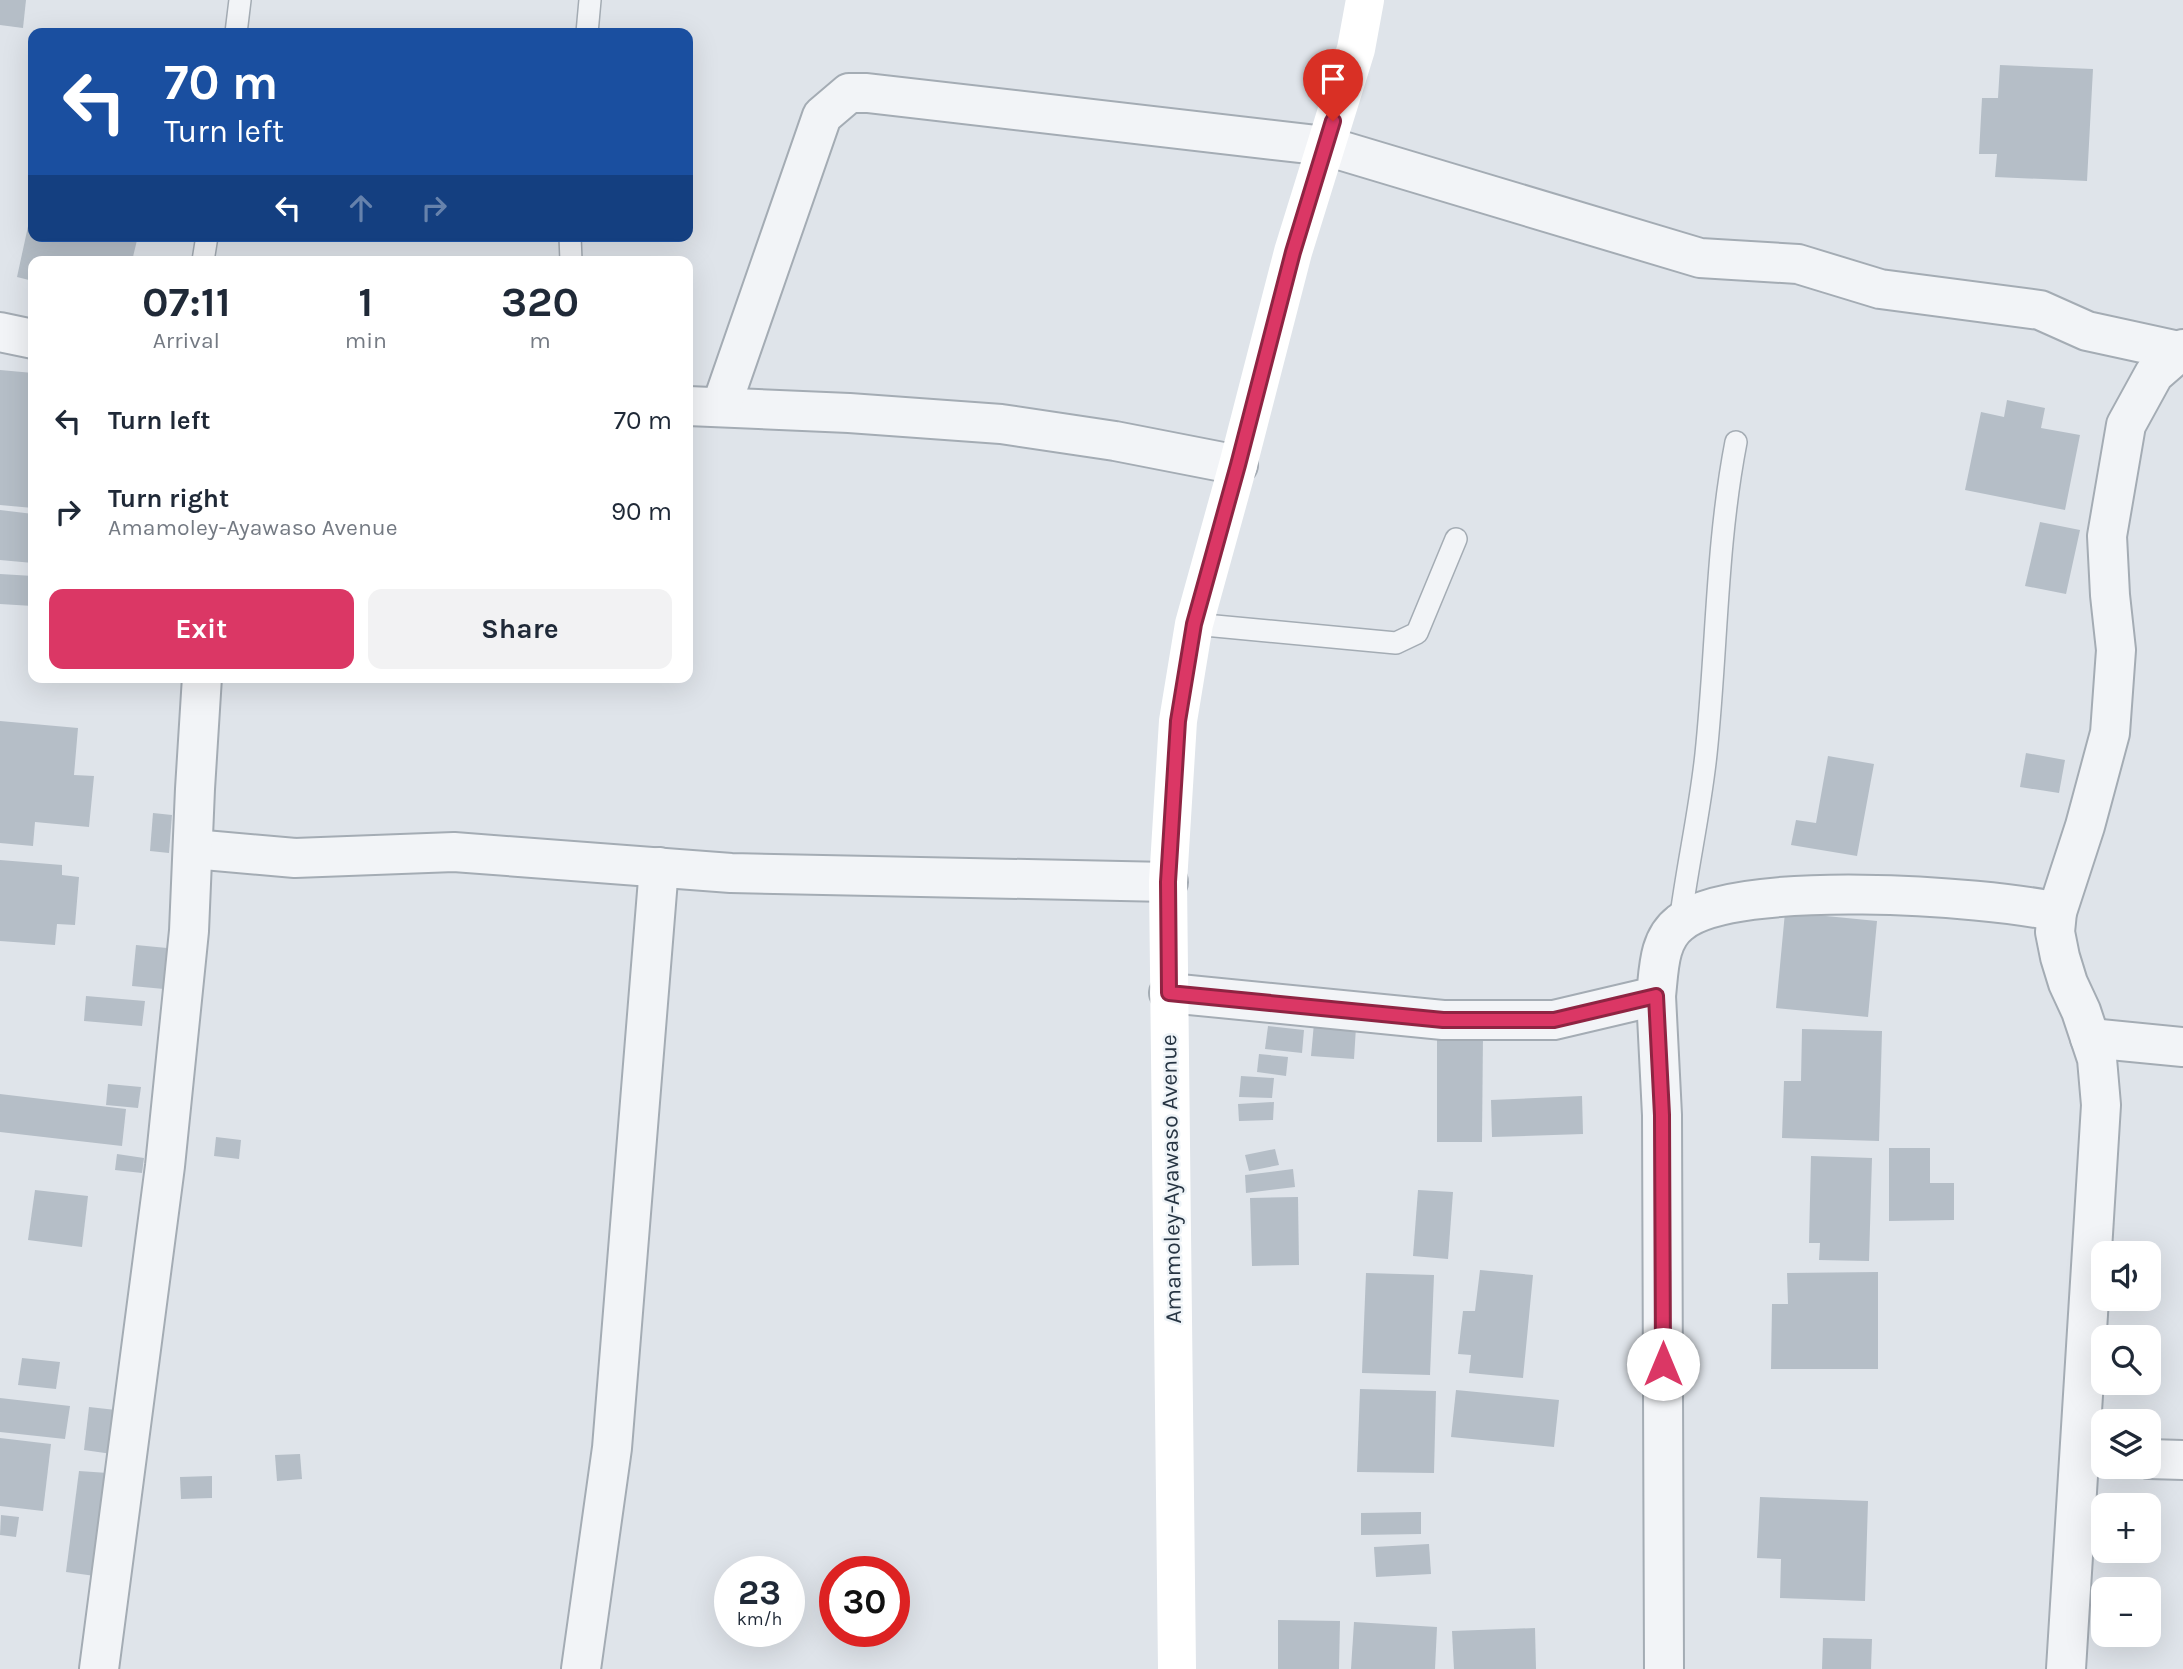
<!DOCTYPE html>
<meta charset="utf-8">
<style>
:root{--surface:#fff;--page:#f2f2f3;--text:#1f2937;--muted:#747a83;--accent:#db3765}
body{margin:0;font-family:Karla,sans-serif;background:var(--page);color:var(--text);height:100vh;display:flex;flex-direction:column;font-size:26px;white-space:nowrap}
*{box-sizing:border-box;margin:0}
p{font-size:23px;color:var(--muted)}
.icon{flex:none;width:38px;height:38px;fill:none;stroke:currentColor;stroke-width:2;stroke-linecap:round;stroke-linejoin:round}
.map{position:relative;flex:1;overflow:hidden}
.drawer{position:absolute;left:28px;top:256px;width:665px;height:427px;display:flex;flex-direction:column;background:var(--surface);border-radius:14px;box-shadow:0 7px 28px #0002}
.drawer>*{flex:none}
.guide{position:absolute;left:28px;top:28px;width:665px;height:214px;border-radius:14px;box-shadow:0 7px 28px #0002;background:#1a4fa0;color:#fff;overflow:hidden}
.buttons{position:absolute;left:2091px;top:1241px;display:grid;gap:14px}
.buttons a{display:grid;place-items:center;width:70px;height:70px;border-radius:14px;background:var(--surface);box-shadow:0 7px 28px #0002;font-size:35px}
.speed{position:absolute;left:714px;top:1556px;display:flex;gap:14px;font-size:35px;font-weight:700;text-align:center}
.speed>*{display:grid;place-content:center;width:91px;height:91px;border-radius:50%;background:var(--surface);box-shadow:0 7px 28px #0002;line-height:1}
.speed small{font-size:18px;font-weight:400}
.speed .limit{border:10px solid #d22;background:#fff;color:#111}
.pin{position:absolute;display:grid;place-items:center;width:60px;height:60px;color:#fff;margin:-72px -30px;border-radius:50% 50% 50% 0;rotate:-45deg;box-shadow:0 0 7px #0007}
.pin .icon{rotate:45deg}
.me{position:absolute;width:77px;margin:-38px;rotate:0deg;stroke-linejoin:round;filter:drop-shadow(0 0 5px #0008)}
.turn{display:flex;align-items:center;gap:24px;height:147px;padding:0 21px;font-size:32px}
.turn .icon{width:91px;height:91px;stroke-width:2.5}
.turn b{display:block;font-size:49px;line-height:60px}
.lanes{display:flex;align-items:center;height:66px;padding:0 21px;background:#0003;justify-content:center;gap:35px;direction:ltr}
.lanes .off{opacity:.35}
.eta{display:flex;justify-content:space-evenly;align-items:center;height:119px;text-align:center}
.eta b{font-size:42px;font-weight:700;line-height:49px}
.action{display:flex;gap:14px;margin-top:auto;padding:14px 21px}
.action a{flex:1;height:80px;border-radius:14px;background:var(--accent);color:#fff;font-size:28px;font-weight:700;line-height:80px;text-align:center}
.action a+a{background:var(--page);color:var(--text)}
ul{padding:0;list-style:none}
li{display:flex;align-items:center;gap:21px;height:91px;padding:0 21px}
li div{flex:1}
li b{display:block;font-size:26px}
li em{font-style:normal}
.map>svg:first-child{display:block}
</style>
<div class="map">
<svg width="2183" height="1669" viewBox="0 0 2183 1669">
<rect width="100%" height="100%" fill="#dfe4ea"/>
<!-- building -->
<g fill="#b5bec7">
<path d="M0 0H26L23 28 0 25Z"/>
<path d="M2000 65 2093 69 2087 181 1995 177 1997 154H1979L1982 98H1998Z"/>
<path d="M32 208 33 236H138L132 261H33V281L17 277Z"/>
<path d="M0 370 33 373V508L0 505Z"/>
<path d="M2007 400 2045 408 2041 428 2080 435 2065 510 1965 490 1981 412 2004 417Z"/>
<path d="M0 510 33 514V563L0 560Z"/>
<path d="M2040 522 2080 530 2066 594 2025 586Z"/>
<path d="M0 574 33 576V606L0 604Z"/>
<path d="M0 721 78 728 74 775 94 776 89 827 35 822 33 846 0 843Z"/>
<path d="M2026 753 2065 760 2059 793 2020 787Z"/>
<path d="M1828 756 1874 764 1857 856 1791 845 1796 820 1816 823Z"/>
<path d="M153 813 172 815 169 853 150 851Z"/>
<path d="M0 860 62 865V875L79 877 75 925 57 924 55 945 0 941Z"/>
<path d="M1785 912 1877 921 1868 1017 1776 1008Z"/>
<path d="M136 945 167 948 164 989 132 986Z"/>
<path d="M86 996 145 1001 142 1026 84 1021Z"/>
<path d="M1314 1023 1356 1027 1354 1059 1311 1056Z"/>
<path d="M1268 1026 1304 1030 1302 1053 1265 1049Z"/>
<path d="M1802 1029 1882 1031 1879 1141 1782 1138 1784 1081H1801Z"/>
<path d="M1437 1032 1483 1033 1482 1142H1437Z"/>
<path d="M1259 1054 1288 1057 1286 1076 1257 1072Z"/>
<path d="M1241 1076 1274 1078 1272 1098 1239 1097Z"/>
<path d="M108 1084 141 1087 138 1108 106 1105Z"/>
<path d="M0 1094 126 1109 122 1146 0 1132Z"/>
<path d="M1582 1096 1583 1134 1492 1137 1491 1100Z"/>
<path d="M1274 1102 1273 1120 1239 1121 1238 1104Z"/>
<path d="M216 1137 241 1140 239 1159 214 1156Z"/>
<path d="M1889 1148H1930V1183H1954V1220L1889 1221Z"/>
<path d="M1275 1149 1279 1165 1249 1171 1245 1155Z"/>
<path d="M117 1154 144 1158 142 1173 115 1170Z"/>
<path d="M1811 1156 1872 1158 1869 1261 1819 1260 1820 1243H1809Z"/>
<path d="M1293 1169 1295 1187 1246 1193 1245 1175Z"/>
<path d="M35 1190 88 1196 82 1247 28 1240Z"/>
<path d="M1418 1190 1453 1192 1448 1259 1413 1256Z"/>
<path d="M1298 1197 1299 1265 1252 1266 1250 1198Z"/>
<path d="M1480 1270 1533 1275 1523 1378 1469 1373 1471 1355 1458 1354 1463 1311H1475Z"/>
<path d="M1878 1272V1369H1771L1772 1304H1788L1787 1273Z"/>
<path d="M1366 1273 1434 1275 1430 1375 1362 1373Z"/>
<path d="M22 1358 60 1362 56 1389 18 1385Z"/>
<path d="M1360 1389 1436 1391 1434 1473 1357 1472Z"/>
<path d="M1456 1390 1559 1400 1554 1447 1451 1437Z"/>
<path d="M0 1398 70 1406 65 1439 0 1432Z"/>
<path d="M89 1407 125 1411 119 1455 84 1450Z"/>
<path d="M0 1438 51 1444 43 1511 0 1506Z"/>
<path d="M300 1454 302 1479 277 1481 275 1455Z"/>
<path d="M79 1471 108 1473 95 1576 66 1572Z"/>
<path d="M212 1476V1498L181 1499 180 1477Z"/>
<path d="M1760 1497 1868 1501 1865 1601 1780 1598 1781 1559 1757 1558Z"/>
<path d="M1421 1512V1534L1361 1535V1513Z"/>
<path d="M1 1515 19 1517 16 1537 0 1535Z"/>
<path d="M1429 1544 1431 1574 1376 1577 1374 1547Z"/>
<path d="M1278 1620 1340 1621 1339 1669H1278Z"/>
<path d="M1354 1622 1437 1627 1435 1669H1351Z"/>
<path d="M1535 1628 1536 1669H1454L1452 1631Z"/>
<path d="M1823 1638 1872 1639 1871 1669H1822Z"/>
</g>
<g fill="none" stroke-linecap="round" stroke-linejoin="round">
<defs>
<g id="lane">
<path d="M236 33 240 0"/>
<path d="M587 33 590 0"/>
<path d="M570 236 571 261"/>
<path d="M203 261 207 236"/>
<path d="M1194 624 1396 643 1417 633 1456 539"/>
<path d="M1680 923C1687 867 1700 811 1706 754 1717 650 1716 545 1736 442"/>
</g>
<g id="street">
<path d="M0 332 33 339"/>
<path d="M688 406 849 413 1001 424 1115 441 1238 465"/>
<path d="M721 407 822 116 849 93H867L1326 146 1700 258 1798 264 1880 289 2040 310 2087 331 2179 351"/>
<path d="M193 849 295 858 454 852 731 873 1168 882"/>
<path d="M1169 993 1443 1020H1554L1656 996C1659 970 1658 940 1680 923 1735 878 1986 896 2057 912"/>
<path d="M1656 996 1662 1115 1664 1669"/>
<path d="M2090 1038 2183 1047"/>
<path d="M2149 1459 2183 1460"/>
<path d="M99 1669 165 1166 189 931 195 789 202 677"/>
<path d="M581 1669 612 1448 659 867"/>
<path d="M2066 1669 2101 1105 2097 1059 2081 1011 2068 983 2060 957 2055 932 2057 912 2085 826 2110 733 2116 650 2110 595 2107 536 2126 425 2154 374 2183 349"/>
</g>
</defs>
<!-- lane casing -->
<use href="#lane" stroke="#a4acb4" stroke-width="24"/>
<!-- street casing -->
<use href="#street" stroke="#a4acb4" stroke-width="42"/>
<!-- lane -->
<use href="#lane" stroke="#f2f4f7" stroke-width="21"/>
<!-- street -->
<use href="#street" stroke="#f2f4f7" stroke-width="38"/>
<!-- secondary -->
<path stroke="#fff" stroke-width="38" d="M1177 1669 1168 882 1178 721 1194 624 1238 465 1293 252 1356 49 1365 0"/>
</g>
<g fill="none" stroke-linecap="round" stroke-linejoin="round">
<defs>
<path id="route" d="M1333 121 1293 252 1238 465 1194 624 1178 721 1168 882 1169 993 1443 1020H1554L1656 996 1662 1115 1663 1364"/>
</defs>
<!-- route casing -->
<use href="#route" stroke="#8e2442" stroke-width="18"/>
<!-- route -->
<use href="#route" stroke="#db3765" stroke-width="12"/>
</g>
<g text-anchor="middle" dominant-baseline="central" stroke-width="5" stroke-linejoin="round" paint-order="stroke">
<!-- street labels -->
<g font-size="23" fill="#263442" stroke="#eef3f7">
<text transform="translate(1171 1179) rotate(-91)">Amamoley-Ayawaso Avenue</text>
</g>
</g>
</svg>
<div class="buttons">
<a><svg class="icon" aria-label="sound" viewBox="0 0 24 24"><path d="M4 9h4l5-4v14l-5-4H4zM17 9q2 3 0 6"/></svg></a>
<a><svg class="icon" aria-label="search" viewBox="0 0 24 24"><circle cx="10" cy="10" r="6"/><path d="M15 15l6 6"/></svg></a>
<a><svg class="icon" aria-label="layers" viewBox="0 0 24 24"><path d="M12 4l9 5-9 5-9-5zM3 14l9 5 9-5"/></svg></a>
<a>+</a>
<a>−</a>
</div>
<div class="speed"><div>23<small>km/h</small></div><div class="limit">30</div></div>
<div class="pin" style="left:1333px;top:121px;background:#d93025"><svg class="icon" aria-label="arrive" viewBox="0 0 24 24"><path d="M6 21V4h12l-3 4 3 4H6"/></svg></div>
<svg class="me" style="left:1663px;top:1364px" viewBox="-20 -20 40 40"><circle r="19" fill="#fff"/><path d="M0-13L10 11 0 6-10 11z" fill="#db3765"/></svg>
<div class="guide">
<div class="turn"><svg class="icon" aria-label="left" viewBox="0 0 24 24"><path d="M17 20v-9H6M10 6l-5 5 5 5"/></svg><div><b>70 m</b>Turn left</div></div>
<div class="lanes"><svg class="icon" aria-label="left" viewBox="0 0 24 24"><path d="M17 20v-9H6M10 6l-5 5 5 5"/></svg><svg class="icon off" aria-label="ahead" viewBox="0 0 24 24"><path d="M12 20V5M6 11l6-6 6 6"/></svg><svg class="icon off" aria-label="right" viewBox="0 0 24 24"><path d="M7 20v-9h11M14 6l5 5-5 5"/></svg></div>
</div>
<section class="drawer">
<div class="eta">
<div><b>07:11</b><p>Arrival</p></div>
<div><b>1</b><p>min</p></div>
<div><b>320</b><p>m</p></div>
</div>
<ul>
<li><svg class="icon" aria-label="left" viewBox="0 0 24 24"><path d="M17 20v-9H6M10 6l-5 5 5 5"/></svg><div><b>Turn left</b></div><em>70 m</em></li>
<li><svg class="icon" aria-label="right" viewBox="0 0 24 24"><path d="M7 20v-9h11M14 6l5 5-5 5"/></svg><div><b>Turn right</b><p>Amamoley-Ayawaso Avenue</p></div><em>90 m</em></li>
</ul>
<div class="action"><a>Exit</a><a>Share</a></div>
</section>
</div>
